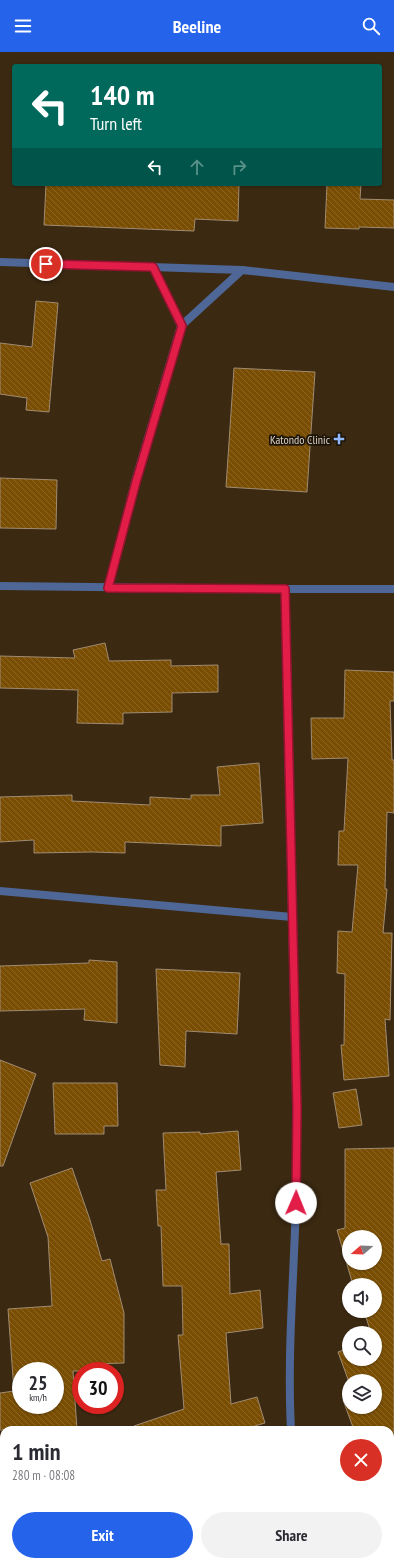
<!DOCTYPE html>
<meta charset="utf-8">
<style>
:root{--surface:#fff;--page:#f2f2f3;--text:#2b2b33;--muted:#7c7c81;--accent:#2563eb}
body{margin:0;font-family:"PT Sans Narrow",sans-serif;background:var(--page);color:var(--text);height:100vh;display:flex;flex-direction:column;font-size:15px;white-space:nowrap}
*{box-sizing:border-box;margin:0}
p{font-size:13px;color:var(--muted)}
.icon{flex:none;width:22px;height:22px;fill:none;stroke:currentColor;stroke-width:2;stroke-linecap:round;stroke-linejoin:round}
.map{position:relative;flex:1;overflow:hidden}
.drawer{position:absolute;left:0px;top:1374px;width:394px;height:140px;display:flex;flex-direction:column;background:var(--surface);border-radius:12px 12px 0 0;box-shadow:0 1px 3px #0004}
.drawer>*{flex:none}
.guide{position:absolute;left:12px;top:12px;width:370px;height:122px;border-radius:4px;box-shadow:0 1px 3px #0004;background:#00695c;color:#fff;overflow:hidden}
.needle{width:26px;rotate:251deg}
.tools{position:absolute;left:342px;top:1178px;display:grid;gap:8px}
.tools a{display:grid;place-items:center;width:40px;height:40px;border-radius:50%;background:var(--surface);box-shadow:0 1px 3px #0004;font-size:20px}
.speed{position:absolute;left:12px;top:1310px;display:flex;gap:8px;font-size:20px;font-weight:700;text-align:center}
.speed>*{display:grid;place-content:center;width:52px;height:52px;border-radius:50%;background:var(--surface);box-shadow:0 1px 3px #0004;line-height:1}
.speed small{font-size:10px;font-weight:400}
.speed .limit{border:6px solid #d22;background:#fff;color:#111}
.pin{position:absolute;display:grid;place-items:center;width:34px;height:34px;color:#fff;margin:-17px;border:2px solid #fff;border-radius:50%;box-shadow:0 1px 4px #0007}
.me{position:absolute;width:44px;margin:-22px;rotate:1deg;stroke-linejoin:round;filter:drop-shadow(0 0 3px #0008)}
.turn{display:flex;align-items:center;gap:14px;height:84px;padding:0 12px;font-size:18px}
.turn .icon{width:52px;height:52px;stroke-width:2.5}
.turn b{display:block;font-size:28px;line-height:34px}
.lanes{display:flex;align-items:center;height:38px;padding:0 12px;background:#0003;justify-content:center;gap:20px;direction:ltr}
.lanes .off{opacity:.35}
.round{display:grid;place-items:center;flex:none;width:42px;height:42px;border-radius:21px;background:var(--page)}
.summary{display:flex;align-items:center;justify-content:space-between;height:68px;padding:0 12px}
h1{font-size:24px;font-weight:800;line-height:30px}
.cta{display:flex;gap:8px;margin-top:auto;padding:8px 12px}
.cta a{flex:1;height:46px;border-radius:24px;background:var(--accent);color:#fff;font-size:16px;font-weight:800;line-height:46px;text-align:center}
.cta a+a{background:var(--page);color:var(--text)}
header{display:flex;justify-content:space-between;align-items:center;height:52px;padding:0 12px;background:var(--accent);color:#fff;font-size:18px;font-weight:800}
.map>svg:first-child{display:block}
</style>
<header><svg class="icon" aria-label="menu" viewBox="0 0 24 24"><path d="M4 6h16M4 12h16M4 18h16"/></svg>Beeline<svg class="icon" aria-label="search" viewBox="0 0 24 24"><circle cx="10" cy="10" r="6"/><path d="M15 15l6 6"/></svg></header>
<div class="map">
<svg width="394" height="1514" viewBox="0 0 394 1514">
<defs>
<pattern id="building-back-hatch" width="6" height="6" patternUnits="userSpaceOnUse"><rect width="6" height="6" fill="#794e03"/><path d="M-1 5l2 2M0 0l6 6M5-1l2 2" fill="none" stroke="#8b6626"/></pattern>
</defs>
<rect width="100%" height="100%" fill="#3b2911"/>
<!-- building -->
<g fill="url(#building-back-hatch)" stroke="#a18b71" fill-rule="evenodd">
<path d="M46 132H239L238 169 195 167 194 179 44 173Z"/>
<path d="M327 132H361L360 147 394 148V176L359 175V177L325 176Z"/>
<path d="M36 249 58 251 49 360 26 358 27 346 0 342V291L32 295Z"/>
<path d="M234 316 315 320 307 440 226 435Z"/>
<path d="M0 426 57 428 56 477 0 476Z"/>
<path d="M105 591 109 609 171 608V614L218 613V640L172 641V660L123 661V672L77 671 78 638 0 636V604L75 606 73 598Z"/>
<path d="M345 618 394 620V649H390L392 708H394V761L387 760 385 837H387L383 881H392L390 968 385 967 389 1024 344 1028 341 993H344L345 922 337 921 338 879 352 880 358 813H338L339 779H344L348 706 312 707 311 666H344Z"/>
<path d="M259 711 263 771 221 774V794L125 790V801L92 800 34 801V788L0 790V745L72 743V749L150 753V745L191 747V743H220L217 715Z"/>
<path d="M89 908 117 910V971L84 968 85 957 0 959V914L89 911Z"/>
<path d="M156 917 240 921 237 982 186 979 185 1015 160 1013Z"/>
<path d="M0 1008 36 1022 3 1114H0Z"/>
<path d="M53 1031H117L118 1074H104V1082H55Z"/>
<path d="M356 1037 362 1073 339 1076 333 1041Z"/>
<path d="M238 1079 241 1118 216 1120 221 1192H229L230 1242 260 1238 263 1276 226 1281 231 1352 257 1345 265 1371 241 1378H135L134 1374 184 1357 178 1283H183L182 1234H163L161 1174H158L156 1138H166L163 1081 200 1080V1082Z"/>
<path d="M394 1096V1446H391L390 1378H354L343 1348 349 1345V1355H375V1329H349V1330L338 1300 349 1296V1307H375V1281H371L364 1259H375V1233H353L337 1178 345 1176V1097ZM349 1185H375V1211H349Z"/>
<path d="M72 1116 90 1168 102 1209 110 1207 124 1261V1311L92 1312V1319H73L77 1378H0V1341L14 1339 8 1257 52 1254 48 1185 30 1131ZM21 1319H55V1353H21Z"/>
</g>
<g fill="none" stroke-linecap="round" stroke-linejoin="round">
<!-- street -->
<g stroke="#4e6797" stroke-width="8">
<path d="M0 210 242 218 181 274 135 430 108 536"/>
<path d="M153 215 181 274"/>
<path d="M242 218 394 235"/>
<path d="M0 534 285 537"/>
<path d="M0 839 292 865 285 537H394"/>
<path d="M291 1378C287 1301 294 1225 296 1149 298 1054 294 960 292 865"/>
<path d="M0 1437 4 1453"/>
<path d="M18 1510 19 1514"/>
<path d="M301 1510V1514"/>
</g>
</g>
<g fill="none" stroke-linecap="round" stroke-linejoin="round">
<defs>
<path id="route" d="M46 212 153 215 182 274 136 430 108 536 285 537 297 1057 296 1151"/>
</defs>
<!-- route casing -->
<use href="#route" stroke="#92132f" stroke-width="10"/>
<!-- route -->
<use href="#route" stroke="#e11d48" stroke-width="7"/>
</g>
<!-- markers -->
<path fill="#93b7fd" stroke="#1c1409" stroke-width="1.5" d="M337 381h4v4h4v4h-4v4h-4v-4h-4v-4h4z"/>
<g text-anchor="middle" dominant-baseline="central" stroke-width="3.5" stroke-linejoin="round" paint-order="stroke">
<!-- poi labels -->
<g font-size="12" fill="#dcd1c3" stroke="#1c1409" text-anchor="end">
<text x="330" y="387">Katondo Clinic</text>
</g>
</g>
</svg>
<div class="tools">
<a><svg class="needle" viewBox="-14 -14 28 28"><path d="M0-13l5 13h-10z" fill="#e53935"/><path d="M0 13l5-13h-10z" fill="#7c7c81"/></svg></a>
<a><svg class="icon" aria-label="sound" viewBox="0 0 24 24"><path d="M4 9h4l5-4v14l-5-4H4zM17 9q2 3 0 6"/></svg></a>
<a><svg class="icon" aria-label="search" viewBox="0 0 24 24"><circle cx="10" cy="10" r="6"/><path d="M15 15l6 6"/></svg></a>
<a><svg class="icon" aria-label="layers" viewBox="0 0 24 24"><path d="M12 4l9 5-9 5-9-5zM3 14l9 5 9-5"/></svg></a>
</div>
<div class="speed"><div>25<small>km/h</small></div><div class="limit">30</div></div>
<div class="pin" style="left:46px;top:212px;background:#d93025"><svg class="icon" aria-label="arrive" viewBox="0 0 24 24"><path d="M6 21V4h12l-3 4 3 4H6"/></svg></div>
<svg class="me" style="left:296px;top:1151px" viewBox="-20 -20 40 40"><circle r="19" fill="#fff"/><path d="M0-13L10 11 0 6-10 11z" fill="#e11d48"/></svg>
<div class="guide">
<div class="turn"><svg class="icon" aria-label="left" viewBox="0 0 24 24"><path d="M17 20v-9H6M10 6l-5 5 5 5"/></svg><div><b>140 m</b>Turn left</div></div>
<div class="lanes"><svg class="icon" aria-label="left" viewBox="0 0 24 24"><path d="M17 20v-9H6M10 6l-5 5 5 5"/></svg><svg class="icon off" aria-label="ahead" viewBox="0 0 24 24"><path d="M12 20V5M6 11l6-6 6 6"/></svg><svg class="icon off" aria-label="right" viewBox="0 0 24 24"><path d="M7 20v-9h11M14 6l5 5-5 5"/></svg></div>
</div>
<section class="drawer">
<div class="summary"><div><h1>1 min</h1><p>280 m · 08:08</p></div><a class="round" style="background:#d93025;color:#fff"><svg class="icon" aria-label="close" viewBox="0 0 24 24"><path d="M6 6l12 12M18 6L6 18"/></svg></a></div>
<div class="cta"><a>Exit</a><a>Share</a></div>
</section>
</div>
